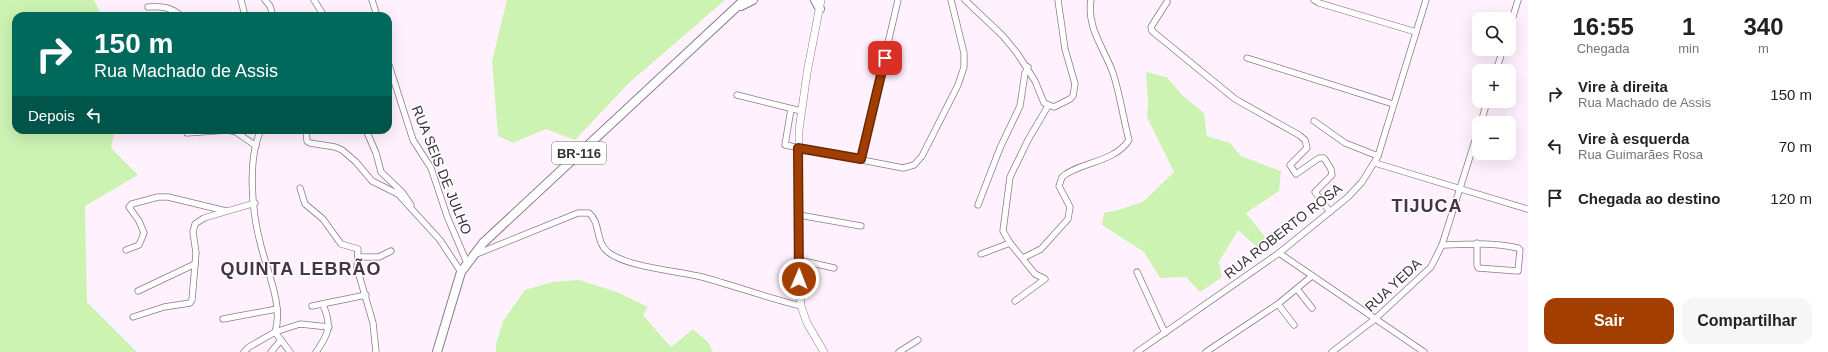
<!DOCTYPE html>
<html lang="pt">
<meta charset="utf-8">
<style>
:root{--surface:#fff;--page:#f6f6f6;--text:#222;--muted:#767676;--accent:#a23f00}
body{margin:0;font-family:Arial,sans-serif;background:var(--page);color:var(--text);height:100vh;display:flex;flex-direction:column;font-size:15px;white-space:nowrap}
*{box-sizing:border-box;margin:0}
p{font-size:13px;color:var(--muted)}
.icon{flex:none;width:22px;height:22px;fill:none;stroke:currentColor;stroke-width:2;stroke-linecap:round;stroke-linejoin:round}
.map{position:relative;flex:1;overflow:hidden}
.panel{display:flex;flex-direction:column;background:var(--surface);width:300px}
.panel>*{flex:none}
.hud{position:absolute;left:12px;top:12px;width:380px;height:122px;border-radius:12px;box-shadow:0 4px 16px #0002;background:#00695c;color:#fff;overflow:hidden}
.controls{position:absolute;left:1472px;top:12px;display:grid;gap:8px}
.controls a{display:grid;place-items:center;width:44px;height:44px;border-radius:8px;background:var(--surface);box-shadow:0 4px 16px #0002;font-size:20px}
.pin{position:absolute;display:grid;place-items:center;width:34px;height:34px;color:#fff;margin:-17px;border-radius:8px;box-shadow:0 2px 6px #0006}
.me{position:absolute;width:44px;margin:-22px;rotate:1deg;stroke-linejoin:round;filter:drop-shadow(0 0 3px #0008)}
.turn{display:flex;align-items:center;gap:14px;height:84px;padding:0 16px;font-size:18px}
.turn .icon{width:52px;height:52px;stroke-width:2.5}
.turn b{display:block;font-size:28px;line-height:34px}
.then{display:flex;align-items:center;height:38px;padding:0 16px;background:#0003;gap:8px;font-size:15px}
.eta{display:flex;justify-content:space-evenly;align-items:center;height:68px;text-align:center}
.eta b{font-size:24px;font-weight:700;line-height:28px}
.cta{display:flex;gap:8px;margin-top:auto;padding:8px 16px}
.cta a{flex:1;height:46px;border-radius:12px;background:var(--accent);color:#fff;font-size:16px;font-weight:700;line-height:46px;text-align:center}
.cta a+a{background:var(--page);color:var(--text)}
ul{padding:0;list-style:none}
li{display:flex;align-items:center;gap:12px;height:52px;padding:0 16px}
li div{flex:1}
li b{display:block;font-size:15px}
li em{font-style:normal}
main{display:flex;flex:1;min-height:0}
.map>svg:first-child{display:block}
</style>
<main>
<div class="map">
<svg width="1528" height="352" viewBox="0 0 1528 352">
<rect width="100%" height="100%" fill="#fff2fe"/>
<!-- green -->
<g fill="#cdf3b2">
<path d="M0 0H94L102 16H16V130H115L111 148 138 175 85 206 87 302 137 352H0Z"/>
<path d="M507 0H725L629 83 575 140 546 129 513 143 498 136 492 61Z"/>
<path d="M1146 72 1167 77 1182 95 1204 113 1207 136 1230 143 1241 156 1281 171 1279 191 1246 213 1265 237 1259 249 1238 230 1219 262 1222 277 1200 292 1186 277 1160 278 1144 252 1102 225 1104 213 1122 209 1144 201 1174 172 1147 117 1148 102Z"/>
<path d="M579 280 617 292 648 307 643 315 671 347 693 329 708 342 713 352H496V344L503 321 525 290 552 282Z"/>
</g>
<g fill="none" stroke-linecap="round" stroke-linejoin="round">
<defs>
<g id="minor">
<path d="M241 0 245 16"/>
<path d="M265 0 270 6 273 16"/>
<path d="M314 0 324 16"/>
<path d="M372 0 377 16"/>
<path d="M965 0 1003 36 1017 53 1035 81 1044 103 1054 107 1070 99 1073 96 1075 84 1065 49 1058 0"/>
<path d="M1314 0 1319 3 1416 32"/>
<path d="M1167 2 1151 27 1152 31 1235 99 1299 135 1305 140 1307 148 1290 165 1296 174 1319 158H1324L1331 169 1332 175 1315 192 1330 212"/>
<path d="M148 7C161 6 171 7 181 16"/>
<path d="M1509 30 1518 0"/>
<path d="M1247 58 1393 104"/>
<path d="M388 62 413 140 431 168 447 216 467 263"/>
<path d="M1496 71 1503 49"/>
<path d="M737 95 801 111"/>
<path d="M791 109 785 145 903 168 914 165 922 156 958 85 964 67V53L951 0"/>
<path d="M1314 121 1345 143 1378 156"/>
<path d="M1481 123 1487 101"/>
<path d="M228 130 236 132 256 146"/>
<path d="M306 130 307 141 310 143 335 147 342 150 356 162 372 181 398 194 440 240 461 272"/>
<path d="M366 130 376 153 381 172 402 192 411 205"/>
<path d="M187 133 228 130"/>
<path d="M861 159 898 0"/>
<path d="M1375 163 1527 209"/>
<path d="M300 188 305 204 323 219 341 244 358 249 357 268 373 323 376 352"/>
<path d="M978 205 1000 148 1020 106 1025 73 1028 67"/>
<path d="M799 215 861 226"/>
<path d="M1442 245C1467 244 1493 242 1518 248L1520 250 1518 271 1478 268 1477 265V243"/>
<path d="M126 250 139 245 144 233 139 221 129 207 132 204 158 197H168L226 211"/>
<path d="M1279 253 1424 352"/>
<path d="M981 254 1010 243"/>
<path d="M474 255 578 213H589C601 223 595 242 608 252 626 267 678 271 702 277 735 286 768 298 801 306"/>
<path d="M359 257H379L391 251"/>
<path d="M1023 258 1041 249 1068 219 1070 207 1059 186 1062 177C1079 162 1114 163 1129 140 1123 118 1120 94 1113 73 1105 50 1086 27 1091 0"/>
<path d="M799 260 834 268"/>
<path d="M1137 272 1165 333"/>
<path d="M1297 289 1312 308"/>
<path d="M138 291 195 264"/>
<path d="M1015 301 1045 279 1035 274 1010 243 1003 231 1010 177 1028 140 1048 106"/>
<path d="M1278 304 1294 325"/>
<path d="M312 306 366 295"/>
<path d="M133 317 164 307 190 303 192 300 196 253 193 232 195 224 204 218 255 203"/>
<path d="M223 319 277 309"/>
<path d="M244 352 249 347 275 332C284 306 266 269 260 242 252 211 247 159 261 130"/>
<path d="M271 352 281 340"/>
<path d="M290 352 275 332 300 324 329 327"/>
<path d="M316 352C329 334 332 325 323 305"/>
<path d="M899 352 918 340"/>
<path d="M1137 352 1279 253 1348 197 1362 182 1378 156 1426 0"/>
<path d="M1206 352 1278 304 1312 276"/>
<path d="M1332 352 1375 319 1431 267 1442 245 1479 128"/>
</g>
<path id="major" d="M821 0 807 73 799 130V279L801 306 807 323 824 352"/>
<g id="highway">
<path d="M815 0 820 9"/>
<path d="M741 6 753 0"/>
<path d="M437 352 461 272 483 243 744 0"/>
</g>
</defs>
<!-- minor casing -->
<use href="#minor" stroke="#8b7989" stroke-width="7"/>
<!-- major casing -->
<use href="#major" stroke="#8b7989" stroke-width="8"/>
<!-- highway casing -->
<use href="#highway" stroke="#8b7989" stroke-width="10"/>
<!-- minor -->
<use href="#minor" stroke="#fff" stroke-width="5.5"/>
<!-- major -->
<use href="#major" stroke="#fff" stroke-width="7"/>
<!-- highway -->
<use href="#highway" stroke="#fff" stroke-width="8"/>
</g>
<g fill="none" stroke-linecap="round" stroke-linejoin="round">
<defs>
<path id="route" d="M799 279 798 148 861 159 885 58"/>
</defs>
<!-- route casing -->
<use href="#route" stroke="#692900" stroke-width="10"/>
<!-- route -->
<use href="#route" stroke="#a23f00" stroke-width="7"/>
</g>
<g text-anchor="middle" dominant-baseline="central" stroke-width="3" stroke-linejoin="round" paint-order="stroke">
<!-- shield labels -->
<rect fill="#fff" stroke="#746e73" stroke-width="1" x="552" y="142" width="54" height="22" rx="3"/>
<g font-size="13" font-weight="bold" fill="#383037">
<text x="579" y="153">BR-116</text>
</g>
<!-- street labels -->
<g font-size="14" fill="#383037" stroke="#fff">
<text transform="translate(442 170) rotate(68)">RUA SEIS DE JULHO</text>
<text transform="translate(1283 231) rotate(-38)">RUA ROBERTO ROSA</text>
<text transform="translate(1393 285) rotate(-43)">RUA YEDA</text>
</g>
<!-- district labels -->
<g font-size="18" font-weight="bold" letter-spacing="1" fill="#463645" stroke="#fff">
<text x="1427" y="206">TIJUCA</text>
<text x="301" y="269">QUINTA LEBRÃO</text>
</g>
</g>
</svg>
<div class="controls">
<a><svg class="icon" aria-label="search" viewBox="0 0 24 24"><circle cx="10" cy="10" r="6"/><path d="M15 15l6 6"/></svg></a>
<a>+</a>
<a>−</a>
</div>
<div class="pin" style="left:885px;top:58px;background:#d93025"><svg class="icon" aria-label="arrive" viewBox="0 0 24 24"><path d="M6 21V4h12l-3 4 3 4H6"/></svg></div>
<svg class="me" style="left:799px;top:279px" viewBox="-20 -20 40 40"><circle r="17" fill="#a23f00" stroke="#fff" stroke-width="3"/><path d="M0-11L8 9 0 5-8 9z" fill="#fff"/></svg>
<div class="hud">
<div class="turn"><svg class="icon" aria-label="right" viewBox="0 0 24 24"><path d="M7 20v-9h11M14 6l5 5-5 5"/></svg><div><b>150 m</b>Rua Machado de Assis</div></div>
<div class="then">Depois<svg class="icon" aria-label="left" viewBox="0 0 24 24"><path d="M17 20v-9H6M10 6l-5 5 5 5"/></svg></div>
</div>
</div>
<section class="panel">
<div class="eta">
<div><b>16:55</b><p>Chegada</p></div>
<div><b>1</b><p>min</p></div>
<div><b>340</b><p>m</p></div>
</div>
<ul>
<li><svg class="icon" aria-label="right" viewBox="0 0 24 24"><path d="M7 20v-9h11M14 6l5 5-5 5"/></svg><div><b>Vire à direita</b><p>Rua Machado de Assis</p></div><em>150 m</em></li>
<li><svg class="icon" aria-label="left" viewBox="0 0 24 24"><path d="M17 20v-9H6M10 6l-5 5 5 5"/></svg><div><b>Vire à esquerda</b><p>Rua Guimarães Rosa</p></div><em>70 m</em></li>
<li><svg class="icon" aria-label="arrive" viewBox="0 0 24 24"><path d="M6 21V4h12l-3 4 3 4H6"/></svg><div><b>Chegada ao destino</b></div><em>120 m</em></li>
</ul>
<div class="cta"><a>Sair</a><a>Compartilhar</a></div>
</section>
</main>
